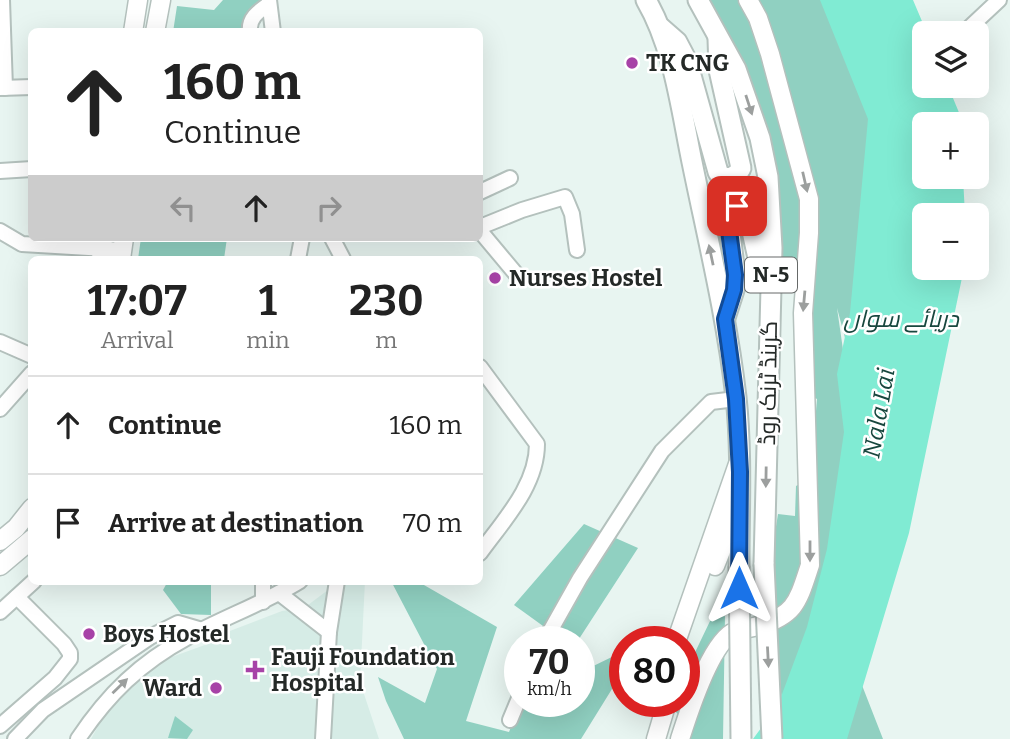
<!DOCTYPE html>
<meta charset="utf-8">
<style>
:root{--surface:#fff;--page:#f6f6f6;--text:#222;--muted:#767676;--line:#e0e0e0}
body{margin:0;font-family:Bitter,Cairo,serif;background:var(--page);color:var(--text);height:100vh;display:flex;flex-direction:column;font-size:26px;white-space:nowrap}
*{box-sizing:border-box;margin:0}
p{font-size:23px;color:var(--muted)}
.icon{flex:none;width:38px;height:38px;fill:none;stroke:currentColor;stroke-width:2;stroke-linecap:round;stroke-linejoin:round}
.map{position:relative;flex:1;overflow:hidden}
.details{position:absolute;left:28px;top:256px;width:455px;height:329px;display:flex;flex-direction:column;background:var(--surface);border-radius:10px;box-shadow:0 7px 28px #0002}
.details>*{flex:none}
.guide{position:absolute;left:28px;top:28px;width:455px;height:214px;border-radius:10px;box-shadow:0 7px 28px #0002;background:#fff;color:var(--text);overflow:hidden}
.controls{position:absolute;left:912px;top:21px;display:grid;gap:14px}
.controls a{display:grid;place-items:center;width:77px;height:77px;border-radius:10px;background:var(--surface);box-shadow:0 7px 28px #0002;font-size:35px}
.speed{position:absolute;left:504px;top:626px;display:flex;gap:14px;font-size:35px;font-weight:700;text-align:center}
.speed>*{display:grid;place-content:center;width:91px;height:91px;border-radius:50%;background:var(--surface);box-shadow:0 7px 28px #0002;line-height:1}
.speed small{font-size:18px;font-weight:400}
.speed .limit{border:10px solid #d22;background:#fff;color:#111}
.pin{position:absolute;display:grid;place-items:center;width:60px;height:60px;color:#fff;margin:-30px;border-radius:14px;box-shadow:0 4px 10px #0006}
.me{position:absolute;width:77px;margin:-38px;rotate:0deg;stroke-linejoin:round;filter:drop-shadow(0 0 5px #0008)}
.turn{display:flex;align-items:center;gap:24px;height:147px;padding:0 21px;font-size:32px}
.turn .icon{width:91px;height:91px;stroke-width:2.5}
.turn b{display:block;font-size:49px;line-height:60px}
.lanes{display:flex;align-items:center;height:66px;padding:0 21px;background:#0003;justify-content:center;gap:35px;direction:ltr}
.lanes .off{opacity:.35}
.eta{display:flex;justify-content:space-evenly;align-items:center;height:119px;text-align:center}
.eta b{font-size:42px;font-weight:700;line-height:49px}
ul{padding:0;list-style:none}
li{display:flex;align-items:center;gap:21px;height:98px;padding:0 21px;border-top:2px solid var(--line)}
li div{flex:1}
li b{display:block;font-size:26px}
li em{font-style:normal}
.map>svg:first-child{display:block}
</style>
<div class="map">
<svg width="1010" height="739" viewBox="0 0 1010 739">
<rect width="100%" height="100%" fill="#e8f5f1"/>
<!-- built -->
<path fill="#d6ece6" d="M340 581H365L360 682 379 739H91L102 719 135 681 166 659 216 641 222 634 282 611 304 608Z"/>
<!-- green -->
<g fill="#90d0c1">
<path d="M223 0H261L260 7 246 31 173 32 177 6 214 10Z"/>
<path d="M710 0H833L890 131 859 390 837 308 856 440 826 593 883 739H785L770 564 778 514 795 516 796 486 813 476 805 414 816 411 817 399 811 396 797 286 793 272 775 274 778 212 736 54Z"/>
<path d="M141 238H192L194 241 199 238H227L224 259H138Z"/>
<path d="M584 524 638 548 577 642H545L550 631 514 605Z"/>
<path d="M168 581H211V615L181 614 163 590Z"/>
<path d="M391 581H417L497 627 466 721 509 732 521 702H579V673L620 653 625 657V668L581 739H404L386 701 378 677 425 703 437 669Z"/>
<path d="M725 616 723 739H682L681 718 671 706 678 702H684V697L691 693 688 667 711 619Z"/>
<path d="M175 716 193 730 187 739 168 738Z"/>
</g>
<!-- water -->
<path fill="#80ebd3" d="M820 0H913L927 33H924V86H948L960 115V124H924V177H963L965 215H924V268H964L909 533 847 739H753L778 705 807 627 827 549 844 432 837 374 850 313 868 119Z"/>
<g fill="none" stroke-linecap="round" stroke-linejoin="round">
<defs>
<g id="minor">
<path d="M2 0 5 88"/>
<path d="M269 0 273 32"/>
<path d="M968 29 999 0"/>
<path d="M250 32C248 18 259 11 269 4"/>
<path d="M0 88 32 87"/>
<path d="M0 171 32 169"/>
<path d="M480 192 510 178"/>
<path d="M480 227 522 210 565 197 572 214 577 250"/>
<path d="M0 231 22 244 122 250"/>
<path d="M480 231 516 274"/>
<path d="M332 238 343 259"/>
<path d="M298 259 302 238"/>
<path d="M0 342 32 356"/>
<path d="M480 367 537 444C537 486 503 521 480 553"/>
<path d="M0 409 32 373"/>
<path d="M279 593 329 632"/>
<path d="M263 602V581"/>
<path d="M0 612 34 581"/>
<path d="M544 642 580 578 662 451 711 402 736 399"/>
<path d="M510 720 520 696"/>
<path d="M0 726 55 678 70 659V653L64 644 17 597"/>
<path d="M15 739 43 710 150 637 178 623 202 630"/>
<path d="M78 739C108 694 140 663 188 637 225 617 264 603 300 581"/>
<path d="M323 739 329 632 337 581"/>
</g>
<g id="major">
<path d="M133 32 138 0"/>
<path d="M155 32 161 0"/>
<path d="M101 259 103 238"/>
<path d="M121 259 124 238"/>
<path d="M0 541 16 528 32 508"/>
<path d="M0 566 32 539"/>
<path d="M715 566 738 508"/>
<path d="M676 642 738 464"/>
<path d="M656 739 667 702"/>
<path d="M680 739C688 714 709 647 732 633 739 629 750 628 758 626 796 615 798 601 810 565L803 313 809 233V199L770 54 758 18 748 0"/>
</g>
<g id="highway">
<path d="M646 0C674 48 681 109 692 162 708 240 727 318 736 397 742 453 739 510 739 566"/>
<path d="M698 0 736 69 760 138 768 177 772 248 764 564"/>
<path d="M661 28 677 42 687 61 718 172 722 177 731 178 738 173 741 168 719 70 718 39"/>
<path d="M725 318 734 290 735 275 728 216 730 208 737 206 744 208 748 214 761 271 768 285"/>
</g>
</defs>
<!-- minor casing -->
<use href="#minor" stroke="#b4c1bd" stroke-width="18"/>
<!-- major casing -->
<use href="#major" stroke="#b4c1bd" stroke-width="21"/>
<!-- highway casing -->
<use href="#highway" stroke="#b4c1bd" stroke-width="23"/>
<!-- minor -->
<use href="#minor" stroke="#fff" stroke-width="14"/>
<!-- major -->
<use href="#major" stroke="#fff" stroke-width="18"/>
<!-- highway -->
<use href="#highway" stroke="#fff" stroke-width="19"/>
<defs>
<g id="highway-bridge">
<path d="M764 564 772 739"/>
<path d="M739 566 741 739"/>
</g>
</defs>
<!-- highway-bridge casing -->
<use href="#highway-bridge" stroke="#b4c1bd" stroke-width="23" stroke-linecap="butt"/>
<!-- highway-bridge -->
<use href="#highway-bridge" stroke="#fff" stroke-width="19"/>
</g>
<!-- one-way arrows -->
<defs><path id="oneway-solid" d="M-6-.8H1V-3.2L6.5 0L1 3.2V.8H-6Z" transform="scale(1.75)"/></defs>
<g fill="#9c9f9e">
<use href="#oneway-solid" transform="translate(749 105) rotate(72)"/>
<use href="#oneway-solid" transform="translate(805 182) rotate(77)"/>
<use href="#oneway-solid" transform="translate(711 255) rotate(-102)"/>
<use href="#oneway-solid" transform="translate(804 301) rotate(95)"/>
<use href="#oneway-solid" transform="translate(766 477) rotate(91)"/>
<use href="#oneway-solid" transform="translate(810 551) rotate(90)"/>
<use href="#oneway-solid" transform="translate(768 657) rotate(87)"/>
<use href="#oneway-solid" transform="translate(120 686) rotate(-44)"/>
</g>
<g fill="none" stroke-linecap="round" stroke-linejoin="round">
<defs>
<path id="route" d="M737 206 730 208 727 216 735 275 734 290 725 319 736 399 740 472 739 588"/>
</defs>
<!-- route casing -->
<use href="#route" stroke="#114b97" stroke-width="18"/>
<!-- route -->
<use href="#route" stroke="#1a73e8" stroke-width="12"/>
</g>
<!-- markers -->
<g fill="#a742a7" stroke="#fff" stroke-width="2.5">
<circle cx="632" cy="63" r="7"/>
<circle cx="495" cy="278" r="7"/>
<circle cx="89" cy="634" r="7"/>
<path d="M251.5 659.5h7v7h7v7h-7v7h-7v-7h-7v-7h7z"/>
<circle cx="216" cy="688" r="7"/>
</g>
<g text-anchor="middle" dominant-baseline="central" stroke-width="5" stroke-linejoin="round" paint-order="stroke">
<!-- shield labels -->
<rect fill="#fff" stroke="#666968" stroke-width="2" x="745" y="257.5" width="52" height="35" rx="5"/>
<g font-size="21" font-weight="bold" fill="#242927">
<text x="771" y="275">N-5</text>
</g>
<!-- poi labels -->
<g font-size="23" font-weight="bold" fill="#242927" stroke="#fff" text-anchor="start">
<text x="646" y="63">TK CNG</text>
<text x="509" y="278">Nurses Hostel</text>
<text x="103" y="634">Boys Hostel</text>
<text x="271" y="657">Fauji Foundation<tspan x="271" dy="26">Hospital</tspan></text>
<text x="202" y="688" text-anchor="end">Ward</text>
</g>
<!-- street labels -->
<g font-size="23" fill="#242927" stroke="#fff">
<text transform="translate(768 383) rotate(-89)">گرینڈ ٹرنک روڈ</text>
</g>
<!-- water labels -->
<g font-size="24" font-style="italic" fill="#17473e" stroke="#fff">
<text x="901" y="319">دریائے سواں</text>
<text transform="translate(879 413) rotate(-80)">Nala Lai</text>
</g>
</g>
</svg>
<div class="controls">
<a><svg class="icon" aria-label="layers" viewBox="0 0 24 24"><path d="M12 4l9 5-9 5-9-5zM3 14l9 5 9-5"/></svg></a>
<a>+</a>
<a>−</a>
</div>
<div class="speed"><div>70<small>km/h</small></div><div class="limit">80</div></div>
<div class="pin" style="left:737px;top:206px;background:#d93025"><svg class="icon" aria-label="arrive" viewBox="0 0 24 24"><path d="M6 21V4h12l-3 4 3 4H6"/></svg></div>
<svg class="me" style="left:739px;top:588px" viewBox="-20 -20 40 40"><path d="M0-17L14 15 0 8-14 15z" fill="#1a73e8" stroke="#fff" stroke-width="4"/></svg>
<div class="guide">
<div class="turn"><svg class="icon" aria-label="ahead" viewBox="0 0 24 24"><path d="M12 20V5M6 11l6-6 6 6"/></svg><div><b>160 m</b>Continue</div></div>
<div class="lanes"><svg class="icon off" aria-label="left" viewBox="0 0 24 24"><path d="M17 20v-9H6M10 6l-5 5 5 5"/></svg><svg class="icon" aria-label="ahead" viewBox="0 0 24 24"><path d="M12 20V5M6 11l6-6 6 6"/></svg><svg class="icon off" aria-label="right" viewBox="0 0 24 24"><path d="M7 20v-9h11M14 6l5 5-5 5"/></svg></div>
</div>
<section class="details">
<div class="eta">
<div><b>17:07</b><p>Arrival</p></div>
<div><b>1</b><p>min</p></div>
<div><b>230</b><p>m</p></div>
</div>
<ul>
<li><svg class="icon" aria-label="ahead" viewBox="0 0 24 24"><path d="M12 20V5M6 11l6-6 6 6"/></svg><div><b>Continue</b></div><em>160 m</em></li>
<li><svg class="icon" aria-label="arrive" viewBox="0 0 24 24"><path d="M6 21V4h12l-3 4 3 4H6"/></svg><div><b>Arrive at destination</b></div><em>70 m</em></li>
</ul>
</section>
</div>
